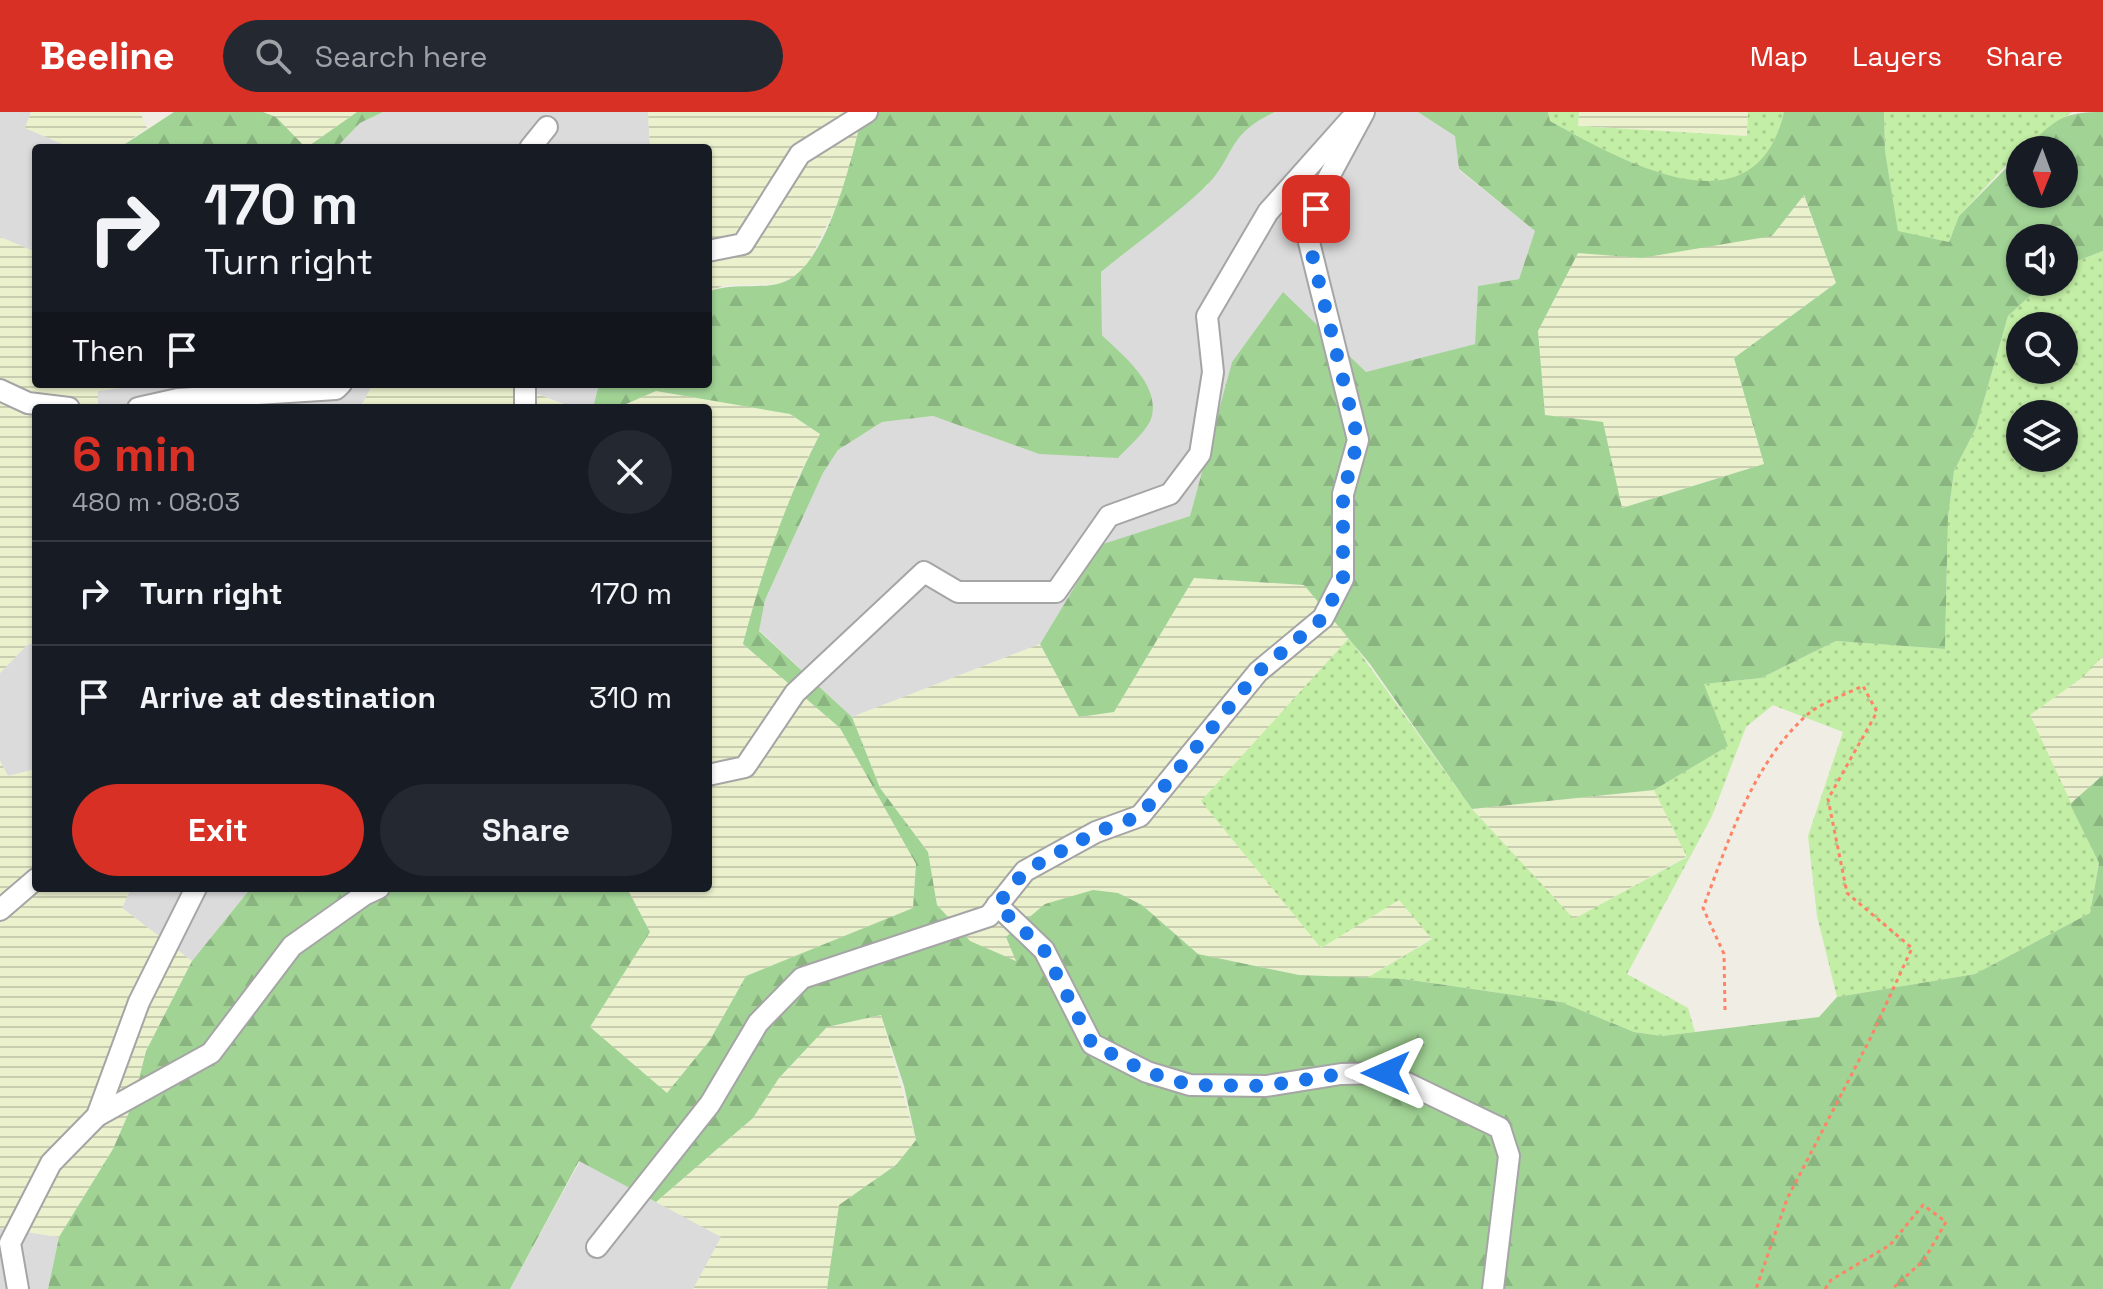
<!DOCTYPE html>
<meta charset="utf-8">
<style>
:root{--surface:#171b24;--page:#242831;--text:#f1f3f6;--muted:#9ea1a6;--line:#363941;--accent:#d93025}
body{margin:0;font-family:"Space Grotesk",sans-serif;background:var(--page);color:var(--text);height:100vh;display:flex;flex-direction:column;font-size:30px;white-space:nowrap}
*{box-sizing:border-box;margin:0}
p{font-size:26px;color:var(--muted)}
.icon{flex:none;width:44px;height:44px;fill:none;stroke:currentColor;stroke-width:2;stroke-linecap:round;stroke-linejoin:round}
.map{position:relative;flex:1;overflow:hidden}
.sheet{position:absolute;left:32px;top:292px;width:680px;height:488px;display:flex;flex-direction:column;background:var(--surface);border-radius:8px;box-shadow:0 2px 6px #0004}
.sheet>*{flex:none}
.guide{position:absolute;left:32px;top:32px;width:680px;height:244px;border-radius:8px;box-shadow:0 2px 6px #0004;background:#171b24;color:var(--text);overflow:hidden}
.needle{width:52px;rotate:181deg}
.buttons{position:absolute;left:2006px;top:24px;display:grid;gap:16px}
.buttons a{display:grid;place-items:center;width:72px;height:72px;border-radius:50%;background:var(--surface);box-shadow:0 2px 6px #0004;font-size:40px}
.pin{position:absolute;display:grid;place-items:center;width:68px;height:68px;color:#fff;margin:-34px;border-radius:16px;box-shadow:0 4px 12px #0006}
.me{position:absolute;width:88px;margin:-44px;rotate:270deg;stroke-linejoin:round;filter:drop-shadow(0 0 6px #0008)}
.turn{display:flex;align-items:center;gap:28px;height:168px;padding:0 40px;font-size:36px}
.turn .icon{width:104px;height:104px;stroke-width:2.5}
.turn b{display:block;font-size:56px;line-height:68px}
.then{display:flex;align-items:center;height:76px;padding:0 40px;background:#0003;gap:16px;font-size:30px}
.round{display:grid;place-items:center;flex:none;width:84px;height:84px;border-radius:42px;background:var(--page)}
.overview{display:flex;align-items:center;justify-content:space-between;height:136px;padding:0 40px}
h1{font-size:48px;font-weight:600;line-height:60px;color:var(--accent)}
.cta{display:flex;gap:16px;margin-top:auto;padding:16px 40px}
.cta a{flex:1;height:92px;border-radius:48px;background:var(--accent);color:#fff;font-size:32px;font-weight:600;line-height:92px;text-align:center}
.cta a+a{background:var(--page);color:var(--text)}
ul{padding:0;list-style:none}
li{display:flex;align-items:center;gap:24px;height:104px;padding:0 40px;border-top:2px solid var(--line)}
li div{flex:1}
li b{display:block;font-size:30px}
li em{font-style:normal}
header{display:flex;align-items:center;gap:48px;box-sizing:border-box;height:112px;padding:0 40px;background:var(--accent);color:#fff}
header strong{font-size:38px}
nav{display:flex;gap:44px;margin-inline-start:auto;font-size:28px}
.search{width:560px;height:72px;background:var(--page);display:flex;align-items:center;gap:20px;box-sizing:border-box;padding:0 28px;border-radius:44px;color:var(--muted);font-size:30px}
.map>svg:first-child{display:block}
</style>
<header>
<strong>Beeline</strong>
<div class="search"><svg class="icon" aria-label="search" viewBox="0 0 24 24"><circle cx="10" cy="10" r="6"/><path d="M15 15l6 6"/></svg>Search here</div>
<nav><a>Map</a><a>Layers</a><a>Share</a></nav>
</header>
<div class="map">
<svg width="2103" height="1177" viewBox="0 0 2103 1177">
<defs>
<pattern id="farmland-rules" width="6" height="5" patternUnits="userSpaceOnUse" patternTransform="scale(2)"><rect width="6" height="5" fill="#ebf0cd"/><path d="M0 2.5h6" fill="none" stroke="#c9cdb0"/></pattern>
<pattern id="grass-dots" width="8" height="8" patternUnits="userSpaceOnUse" patternTransform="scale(2)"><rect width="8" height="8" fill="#c3eea5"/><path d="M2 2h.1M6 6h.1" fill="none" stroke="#a7cc8e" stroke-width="1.8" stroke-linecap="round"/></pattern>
<pattern id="forest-firs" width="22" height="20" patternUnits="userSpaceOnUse" patternTransform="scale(2)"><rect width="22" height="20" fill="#a1d395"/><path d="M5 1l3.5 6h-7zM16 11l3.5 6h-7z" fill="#8ab580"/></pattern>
</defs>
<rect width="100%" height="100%" fill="#f0ede4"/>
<!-- residential -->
<g fill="#dcdbdb">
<path d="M0 0H31L25 16 72 36H36V140L0 125Z"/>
<path d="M383 0H648L650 36H336L360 11Z"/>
<path d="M1275 0H1418L1456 24 1459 58 1535 119 1519 167 1478 174 1475 232 1366 261 1283 181 1232 250 1190 404 1100 434 1040 532 852 605 759 518 765 488 823 361 838 338 882 310 933 304 1039 342 1137 258 1102 223 1101 160 1207 74 1235 28 1254 10Z"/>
<path d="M149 272H373L360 296H98V279Z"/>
<path d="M511 272H599L593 296H574Z"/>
<path d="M36 530V657L8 664 0 649V561L27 533Z"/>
<path d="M131 776H251L192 849 122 796Z"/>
<path d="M580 1049 722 1125 693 1177H510Z"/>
<path d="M0 1116 59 1125 48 1177H0Z"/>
</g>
<!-- farmland -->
<g fill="url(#farmland-rules)">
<path d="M31 0H140L147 16 119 36H72L25 16Z"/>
<path d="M263 0H357L306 36 276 5Z"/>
<path d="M648 0H863L843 81 804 159 780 172 725 173 708 180V36H650Z"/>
<path d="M1579 0H1748L1747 24 1578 14Z"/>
<path d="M1803 82 1836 171 1734 246 1764 352 1621 396 1603 311 1545 303 1538 219 1578 140 1641 146Z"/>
<path d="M0 125 36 140V272H149L98 279V296H36V530L27 533 0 561Z"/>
<path d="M373 272H511L574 296H360Z"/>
<path d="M656 279 790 302 820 322 797 367 743 532 840 615 916 752 913 796 746 864 710 928 667 982 590 915 650 820 627 776H708V296H617Z"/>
<path d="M1194 466 1304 473 1349 526 1202 689 1398 787 1432 826 1367 866 1299 863 1198 842 1142 793 1017 850 970 829 937 793 928 740 880 676 852 605 1040 532 1079 605 1114 600Z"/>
<path d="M2103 544V663L2070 692 2030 603 2083 565Z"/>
<path d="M0 649 8 664 36 657V776H131L122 796 192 849 146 939 133 991 113 1037 59 1125 0 1116Z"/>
<path d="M1654 678 1687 744 1574 807 1472 697Z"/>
<path d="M881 903 916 1028 896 1053 839 1093 827 1177H693L721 1125 656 1090 753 1006 779 966 827 915Z"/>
</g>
<!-- grass -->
<g fill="url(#grass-dots)" fill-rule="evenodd">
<path d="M1548 0H1579L1578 14 1747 24 1748 0H1784C1754 128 1620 47 1550 9Z"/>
<path d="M1884 0H2072L2020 38 1959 104 1949 130 1898 120 1885 39Z"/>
<path d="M2103 139V544L2083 565 2030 603 2099 751 2090 801 1975 862 1837 885 1817 804 1808 724 1843 620 1773 593 1746 615 1712 704 1627 862 1688 896 1695 920 1662 924 1634 920 1561 890 1404 867 1367 866 1432 827 1399 788 1321 836 1201 689 1349 526 1472 697 1574 807 1687 745 1654 678 1728 634 1703 572 1761 566 1836 529 1945 537 1948 405 1954 359 1976 316 2008 204 2045 170H2064V154ZM2020 214H2064V258H2020ZM2020 302H2064V346H2020Z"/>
</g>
<!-- forest -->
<g fill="url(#forest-firs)" fill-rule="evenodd">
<path d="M174 0H263L276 5 306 36 357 0H383L360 11 336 36H119Z"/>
<path d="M863 0H1275C1224 23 1236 46 1204 76 1172 106 1135 132 1101 160L1102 223C1122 243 1162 273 1151 307 1146 320 1127 336 1118 346L1039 342 933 304 882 310 838 338 823 361 765 488 759 519 852 605 880 676 928 740 937 793 970 829 1016 849 1006 825 1045 792 1093 778 1118 781 1142 793 1198 842 1299 863 1404 867 1561 890 1634 920 1662 924 1819 905 1837 885 1975 862 2090 801 2099 751 2070 692 2103 663V1177H827L839 1093 896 1053 916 1028 904 974 881 903 827 915 779 966 753 1006 656 1090 579 1049 510 1177H48L59 1125 113 1037 133 991 146 939 192 849 251 776H627L650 820 590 915 667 981 710 928 746 864 913 796 916 752 840 616 743 532C762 459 785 390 820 322L790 302 656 279 617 296H593L599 272H708V180C732 170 757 178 781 171 828 157 852 44 863 0Z"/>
<path d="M1418 0H1548L1550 9C1620 47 1754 127 1784 0H1884L1885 39 1898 119 1949 130 1959 104 2020 42V82H2064V38H2024C2055 9 2059 0 2103 0V139L2064 154V126H2020V170H2045L2008 204 1976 316 1954 359 1948 405 1945 537 1836 529 1761 566 1704 572 1728 634 1654 678 1472 697 1370 552 1304 473 1194 466 1114 600 1079 605 1040 532 1100 433 1190 404 1232 250 1283 180 1366 260 1475 232 1478 174 1519 167 1535 119 1459 57 1455 24ZM1804 83 1836 171 1734 246 1764 352 1622 396 1603 310 1545 303 1538 219 1578 141 1641 146 1772 124Z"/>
</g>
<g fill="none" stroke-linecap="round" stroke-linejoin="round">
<defs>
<g id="minor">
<path d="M530 36 547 15"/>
<path d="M708 139 743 132 800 42 867 0"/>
<path d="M0 278 28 291 69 296"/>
<path d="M138 296 178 287 336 277 341 272"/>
<path d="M525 296V272"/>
<path d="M708 663 745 655 795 581 924 460 958 480H1056L1109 404 1170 382 1200 342 1213 260 1207 204 1268 100 1350 8"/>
<path d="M997 793 1044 838 1092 932 1147 960 1190 973 1266 974 1341 962 1386 961 1500 1016 1509 1044 1493 1177"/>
<path d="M0 798 36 767"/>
<path d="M97 1004 211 941 292 834 364 783 379 776"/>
<path d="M597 1135 710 992 758 911 802 866 989 804 1025 759 1096 720 1140 704 1258 560 1323 506 1343 467V382L1358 328 1307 122 1325 72 1364 0"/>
<path d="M18 1177 10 1131 51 1051 97 1004 139 890 196 776"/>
</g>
</defs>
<!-- minor casing -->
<use href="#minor" stroke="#a5a5a5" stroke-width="24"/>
<!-- path -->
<g stroke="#ff8366" stroke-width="3" stroke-dasharray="4 4" stroke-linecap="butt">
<path d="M1725 898 1724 842 1703 796C1729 728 1752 652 1808 602 1823 590 1846 582 1863 574L1877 600 1828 687 1847 781 1912 836 1870 927 1787 1087 1756 1177"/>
<path d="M1825 1177 1831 1168 1890 1133 1923 1093 1946 1110 1924 1148 1892 1177"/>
</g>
<!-- minor -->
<use href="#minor" stroke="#fff" stroke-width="20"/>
</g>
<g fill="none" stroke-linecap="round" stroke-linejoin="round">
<!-- route -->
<path stroke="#1a73e8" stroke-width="14" stroke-dasharray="0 25.2" d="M1316 97 1307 122 1358 328 1343 382V467L1323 506 1258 560 1140 704 1096 720 1025 759 997 793 1044 838 1092 932 1147 960 1190 973 1266 974 1341 962 1386 961"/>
</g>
</svg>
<div class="buttons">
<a><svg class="needle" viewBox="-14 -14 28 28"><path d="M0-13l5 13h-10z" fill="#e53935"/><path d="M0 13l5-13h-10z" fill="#9ea1a6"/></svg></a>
<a><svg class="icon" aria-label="sound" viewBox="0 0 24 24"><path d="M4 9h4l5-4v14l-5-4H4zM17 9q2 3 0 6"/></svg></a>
<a><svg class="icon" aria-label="search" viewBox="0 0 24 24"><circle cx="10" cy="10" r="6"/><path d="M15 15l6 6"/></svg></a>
<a><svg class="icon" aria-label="layers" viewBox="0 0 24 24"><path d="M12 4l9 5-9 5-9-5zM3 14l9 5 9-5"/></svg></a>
</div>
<div class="pin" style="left:1316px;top:97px;background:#d93025"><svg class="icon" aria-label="arrive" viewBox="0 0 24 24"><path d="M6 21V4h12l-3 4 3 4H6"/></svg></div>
<svg class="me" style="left:1386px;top:961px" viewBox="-20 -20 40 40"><path d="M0-17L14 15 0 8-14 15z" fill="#1a73e8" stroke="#fff" stroke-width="4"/></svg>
<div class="guide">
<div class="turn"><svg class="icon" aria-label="right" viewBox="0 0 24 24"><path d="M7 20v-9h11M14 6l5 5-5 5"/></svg><div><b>170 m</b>Turn right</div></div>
<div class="then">Then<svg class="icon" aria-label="arrive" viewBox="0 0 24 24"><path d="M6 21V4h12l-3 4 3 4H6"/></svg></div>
</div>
<section class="sheet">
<div class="overview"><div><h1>6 min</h1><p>480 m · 08:03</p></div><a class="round"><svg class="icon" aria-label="close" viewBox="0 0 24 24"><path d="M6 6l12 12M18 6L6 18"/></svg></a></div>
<ul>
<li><svg class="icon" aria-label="right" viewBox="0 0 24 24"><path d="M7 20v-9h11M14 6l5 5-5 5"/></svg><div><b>Turn right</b></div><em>170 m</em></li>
<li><svg class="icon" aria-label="arrive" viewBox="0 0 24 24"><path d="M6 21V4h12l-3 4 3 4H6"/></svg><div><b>Arrive at destination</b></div><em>310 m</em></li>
</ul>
<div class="cta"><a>Exit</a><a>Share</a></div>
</section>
</div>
